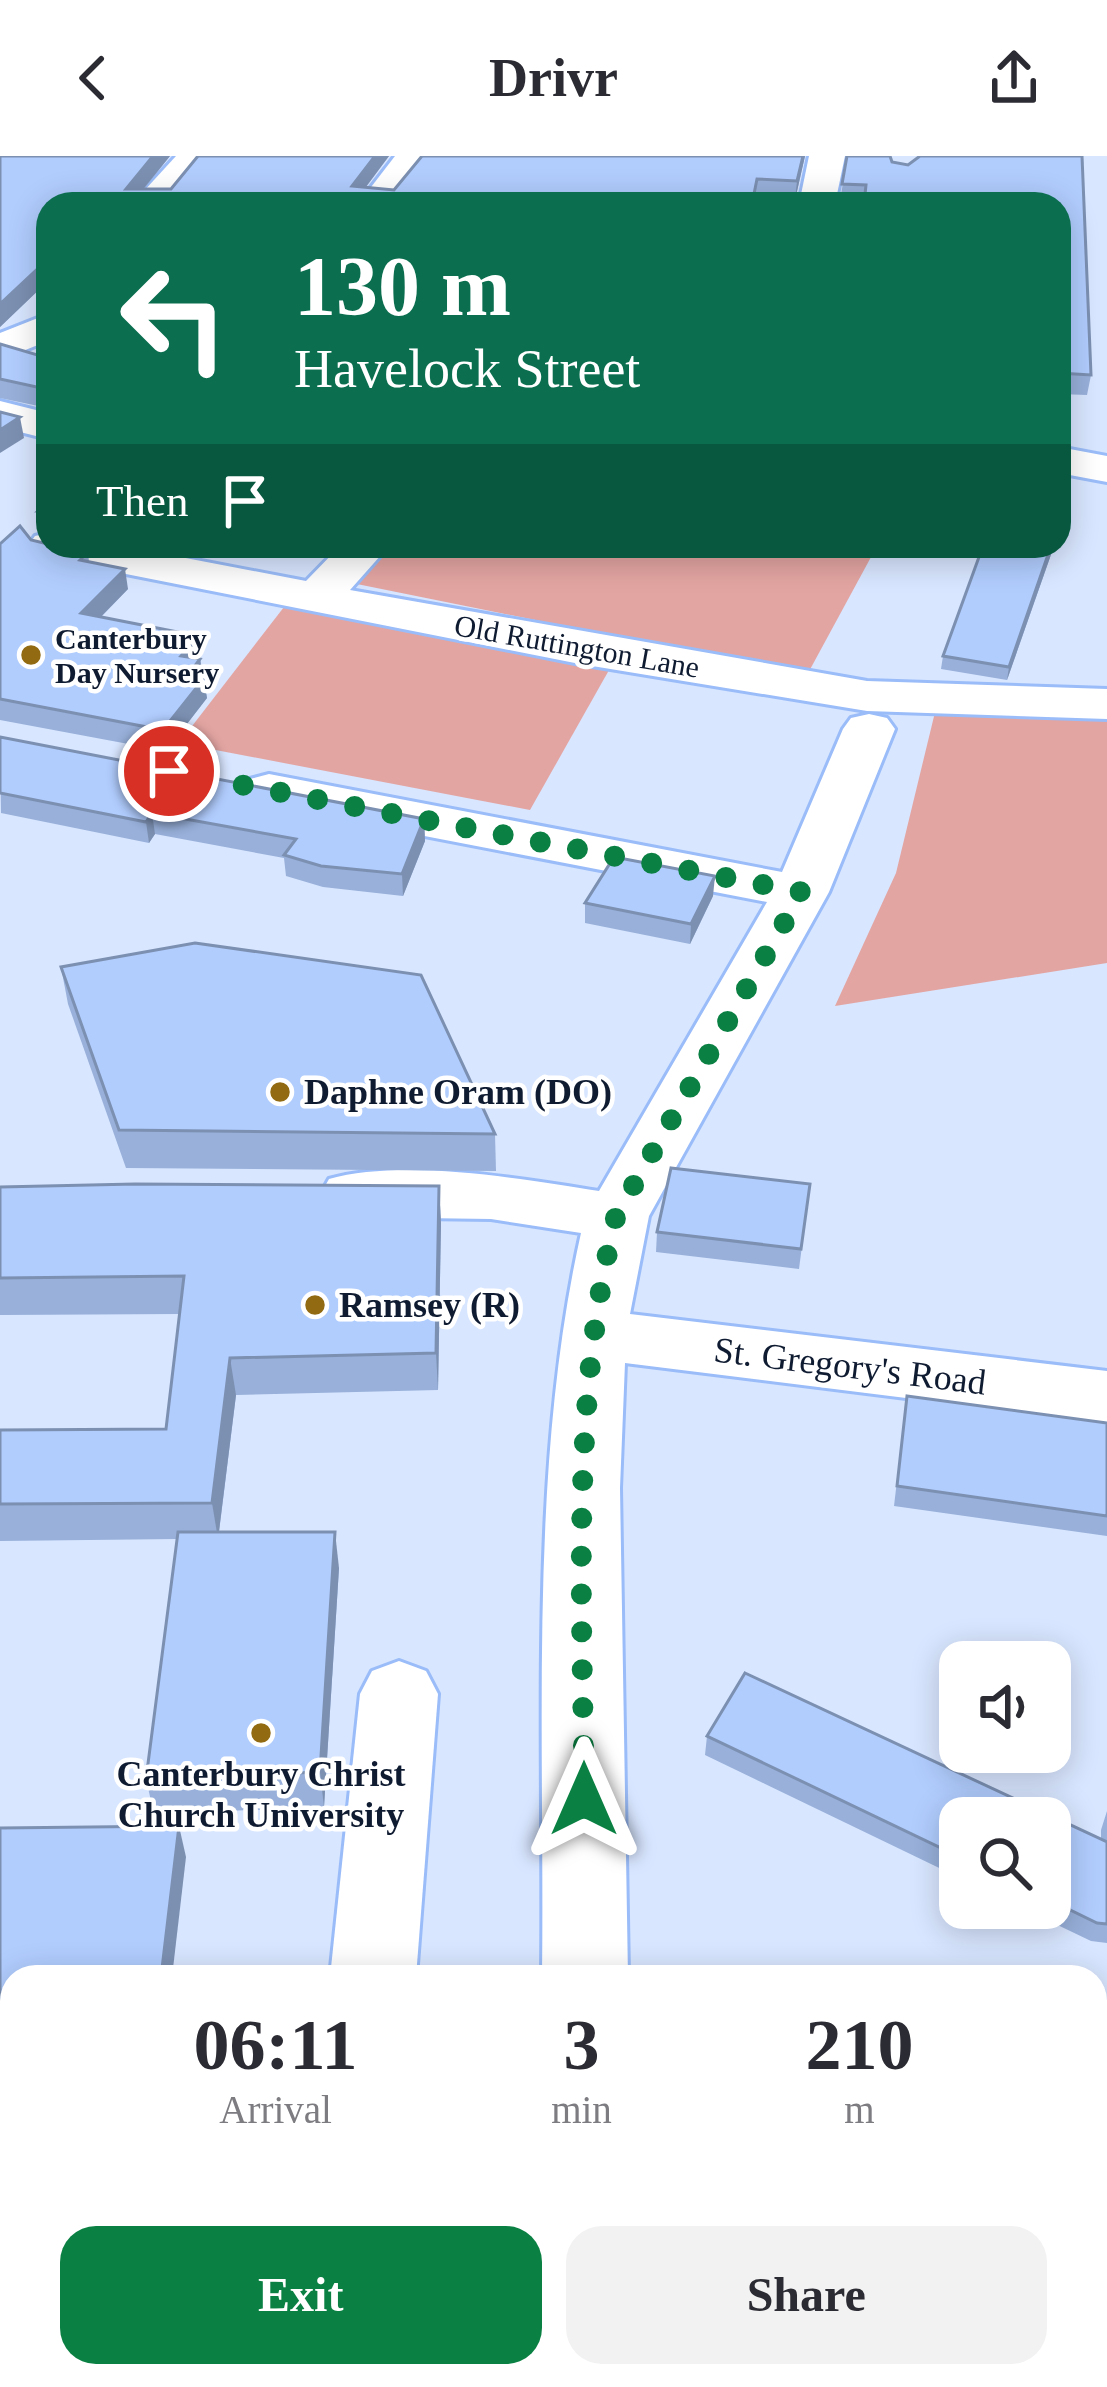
<!DOCTYPE html>
<style>
:root{--surface:#fff;--page:#f2f2f3;--text:#2b2b33;--muted:#7c7c81;--accent:#0b8043}
body{margin:0;font-family:"Times New Roman",serif;background:var(--page);color:var(--text);height:100vh;display:flex;flex-direction:column;font-size:45px;white-space:nowrap}
*{box-sizing:border-box;margin:0}
p{font-size:39px;color:var(--muted)}
.icon{flex:none;width:66px;height:66px;fill:none;stroke:currentColor;stroke-width:2;stroke-linecap:round;stroke-linejoin:round}
.map{position:relative;flex:1;overflow:hidden}
.drawer{position:absolute;left:0px;top:1809px;width:1107px;height:423px;display:flex;flex-direction:column;background:var(--surface);border-radius:36px 36px 0 0;box-shadow:0 6px 30px #0003}
.drawer>*{flex:none}
.banner{position:absolute;left:36px;top:36px;width:1035px;height:366px;border-radius:36px;box-shadow:0 6px 30px #0003;background:#0b6e4f;color:#fff;overflow:hidden}
.controls{position:absolute;left:939px;top:1485px;display:grid;gap:24px}
.controls a{display:grid;place-items:center;width:132px;height:132px;border-radius:24px;background:var(--surface);box-shadow:0 6px 30px #0003;font-size:60px}
.pin{position:absolute;display:grid;place-items:center;width:102px;height:102px;color:#fff;margin:-51px;border:6px solid #fff;border-radius:50%;box-shadow:0 3px 12px #0007}
.me{position:absolute;width:132px;margin:-66px;rotate:0deg;stroke-linejoin:round;filter:drop-shadow(0 0 9px #0008)}
.turn{display:flex;align-items:center;gap:42px;height:252px;padding:0 60px;font-size:54px}
.turn .icon{width:156px;height:156px;stroke-width:2.5}
.turn b{display:block;font-size:84px;line-height:102px}
.then{display:flex;align-items:center;height:114px;padding:0 60px;background:#0003;gap:24px;font-size:45px}
.eta{display:flex;justify-content:space-evenly;align-items:center;height:204px;text-align:center}
.eta b{font-size:72px;font-weight:700;line-height:84px}
.cta{display:flex;gap:24px;margin-top:auto;padding:24px 60px}
.cta a{flex:1;height:138px;border-radius:36px;background:var(--accent);color:#fff;font-size:48px;font-weight:700;line-height:138px;text-align:center}
.cta a+a{background:var(--page);color:var(--text)}
header{display:flex;justify-content:space-between;align-items:center;height:156px;padding:0 60px;background:var(--surface);font-size:54px;font-weight:700}
.map>svg:first-child{display:block}
</style>
<header><svg class="icon" aria-label="back" viewBox="0 0 24 24"><path d="M15 5l-7 7 7 7"/></svg>Drivr<svg class="icon" aria-label="share" viewBox="0 0 24 24"><path d="M12 15V3M7 8l5-5 5 5M5 13v7h14v-7"/></svg></header>
<div class="map">
<svg width="1107" height="2231" viewBox="0 0 1107 2231">
<rect width="100%" height="100%" fill="#d8e6ff"/>
<!-- green -->
<g fill="#e3a5a2">
<path d="M379 390H877L807 519 347 426Z"/>
<path d="M284 451 613 507 530 654 179 587Z"/>
<path d="M937 548 1107 553V807L835 850 896 717Z"/>
</g>
<g fill="none" stroke-linecap="round" stroke-linejoin="round">
<defs>
<g id="minor">
<path d="M176 0H214L170 48H132Z"/>
<path d="M395 0H421L426 7 395 48H358Z"/>
<path d="M809 0H845L835 48H799Z"/>
<path d="M0 245 48 257V283L0 271Z"/>
<path d="M48 377V390H123L306 425 340 390H389L350 434 867 525 1107 533V563L867 555 580 508 35 400 28 390 35 380Z"/>
<path d="M869 558 887 562 895 573 829 736 649 1060 630 1158 1107 1215V1267L625 1207 620 1332 628 1821H542C545 1578 528 1313 581 1077L491 1063 352 1061 329 1055 320 1039 329 1023C404 1002 523 1023 599 1035L767 746 269 650 250 645 243 634 250 623 269 618 782 716 843 573 851 562Z"/>
<path d="M399 1505 426 1515 438 1538 416 1821H330L360 1538 372 1515Z"/>
<path d="M1095 1878 1107 1880V1964L1095 1962Z"/>
<rect x="0" y="1981" width="12" height="90"/>
<rect x="165" y="2220" width="96" height="11"/>
<rect x="534" y="2220" width="96" height="11"/>
</g>
<g id="highway">
<path d="M48 158V185L0 204V177Z"/>
<path d="M1059 291 1107 300V326L1059 317Z"/>
</g>
</defs>
<!-- minor casing -->
<use href="#minor" stroke="#9abcf8" stroke-width="6"/>
<!-- highway casing -->
<use href="#highway" stroke="#9abcf8" stroke-width="6"/>
<!-- minor -->
<use href="#minor" fill="#fff" fill-rule="evenodd"/>
<!-- highway -->
<use href="#highway" fill="#fff" fill-rule="evenodd"/>
</g>
<!-- wall -->
<g fill="#98b0da">
<path d="M0 0H170L144 33H171L198 0H389L366 31 394 34 805 0 795 44 756 42 48 48V125L0 171Z"/>
<path d="M847 0H890L892 6 908 9 920 0H1082L1091 219 1087 239 1059 238V48H864L840 46Z"/>
<path d="M0 188 48 202V252L0 242Z"/>
<path d="M48 346V374H41L38 355Z"/>
<path d="M31 384 88 396 89 406 128 433 101 461 198 480 200 500 198 503H200L207 542 166 595 0 564V388Z"/>
<path d="M983 390H1054L1007 524 941 513 943 500Z"/>
<path d="M0 581 424 663 425 685 403 740 323 731 286 720 284 702 155 678 149 687 1 657Z"/>
<path d="M713 740 690 788 585 767V747Z"/>
<path d="M61 811 495 978 496 1015 126 1012 68 848Z"/>
<path d="M810 1028 799 1113 656 1096 657 1076Z"/>
<path d="M439 1030 441 1067 438 1234 236 1239 219 1376 339 1412 324 1651 154 1658 146 1623 177 1383 0 1385V1274L166 1273 180 1158 0 1159V1031Z"/>
<path d="M907 1240 1107 1267V1380L894 1350Z"/>
<path d="M745 1517 1101 1683V1674L1107 1655V1787L1091 1785 1022 1752H1050V1662H960V1722L705 1599 707 1580Z"/>
<path d="M0 1672 186 1701 12 1821V1868H0Z"/>
<path d="M742 2220H1048L1026 2231H748Z"/>
</g>
<!-- shaded-wall -->
<g fill="#7c90b2">
<path d="M153 0H170L131 48 126 33Z"/>
<path d="M375 0H389L353 48 352 30Z"/>
<path d="M803 0H805L795 44 797 25Z"/>
<path d="M48 103V125L0 171V148Z"/>
<path d="M20 261 24 282 0 297V274Z"/>
<path d="M1051 390H1054L1007 524 1009 511Z"/>
<path d="M125 413 128 433 84 478 81 457Z"/>
<path d="M198 480 200 500 184 520 181 500Z"/>
<path d="M200 503 207 542 166 595 163 574 188 519Z"/>
<path d="M152 657 155 678 149 687 146 666Z"/>
<path d="M424 663 425 685 403 740 402 718Z"/>
<path d="M715 720 713 740 690 788 691 768Z"/>
<path d="M439 1030 441 1067 438 1234 436 1197Z"/>
<path d="M230 1202 236 1239 218 1383 212 1347Z"/>
<path d="M335 1376 339 1412 324 1651 320 1616Z"/>
<path d="M179 1670 186 1701 172 1821H161Z"/>
<path d="M1107 2176V2187L1095 2194V2183Z"/>
<path d="M193 2220H197L201 2231H192Z"/>
<path d="M1024 2220H1048L1026 2231H1002Z"/>
</g>
<!-- building -->
<g fill="#b1cdfe" stroke="#7c90b2" stroke-width="3">
<path d="M0 0H153L126 33H171L198 0H375L352 30 394 34 422 0H803L797 25 757 23 752 48H48V103L0 148Z"/>
<path d="M847 0H890L892 6 908 9 920 0H1082L1091 219 1059 217V48H864L866 29 842 28Z"/>
<path d="M0 188 48 202V239L46 233 0 223Z"/>
<path d="M0 256 20 261 0 274Z"/>
<path d="M48 346V357V355H38Z"/>
<path d="M20 370 31 384 48 388V390H60L88 396 80 404 125 413 81 457 198 480 181 500 200 503 188 519 205 521 163 574 0 543V388Z"/>
<path d="M983 390H1051L1009 511 943 500Z"/>
<path d="M0 581 424 663 402 718 321 710 284 699 296 683 152 657 146 666 0 637Z"/>
<path d="M614 701 715 720 691 768 585 747Z"/>
<path d="M195 787 421 819 495 978 119 974 61 811Z"/>
<path d="M671 1012 810 1028 801 1093 657 1076Z"/>
<path d="M135 1028 439 1030 436 1197 230 1202 212 1347 0 1348V1274L166 1273 184 1120 0 1122V1031Z"/>
<path d="M907 1240 1107 1267V1360L897 1330Z"/>
<path d="M178 1376H335L320 1616 146 1623Z"/>
<path d="M745 1517 1107 1686V1768L1097 1767 1050 1744V1662H960V1701L707 1580Z"/>
<path d="M179 1670 161 1821H12V1837L0 1838V1672Z"/>
<path d="M1107 1987V2176L1095 2183V1994Z"/>
<path d="M12 2052V2220H193L192 2231H0V2053Z"/>
<path d="M753 2220H1024L1002 2231H759Z"/>
</g>
<g fill="none" stroke-linecap="round" stroke-linejoin="round">
<!-- route -->
<path stroke="#0b8043" stroke-width="21" stroke-dasharray="0 37.8" d="M169 615 802 736 616 1060C569 1249 583 1450 584 1643"/>
</g>
<!-- markers -->
<g fill="#916a11" stroke="#fff" stroke-width="4.5">
<circle cx="31" cy="499" r="12"/>
<circle cx="280" cy="936" r="12"/>
<circle cx="315" cy="1149" r="12"/>
<circle cx="261" cy="1577" r="12"/>
</g>
<g text-anchor="middle" dominant-baseline="central" stroke-width="9" stroke-linejoin="round" paint-order="stroke">
<!-- far-poi labels -->
<g font-size="30" font-weight="bold" fill="#0f1b31" stroke="#fff" text-anchor="start">
<text x="55" y="482">Canterbury<tspan x="55" dy="34">Day Nursery</tspan></text>
</g>
<!-- far-street labels -->
<g font-size="30" fill="#0f1b31" stroke="#fff">
<text transform="translate(577 490) rotate(10)">Old Ruttington Lane</text>
</g>
<!-- poi labels -->
<g font-size="36" font-weight="bold" fill="#0f1b31" stroke="#fff" text-anchor="start">
<text x="304" y="936">Daphne Oram (DO)</text>
<text x="339" y="1149">Ramsey (R)</text>
<text x="261" y="1618" text-anchor="middle">Canterbury Christ<tspan x="261" dy="41">Church University</tspan></text>
</g>
<!-- street labels -->
<g font-size="36" fill="#0f1b31" stroke="#fff">
<text transform="translate(850 1210) rotate(7)">St. Gregory's Road</text>
</g>
</g>
</svg>
<div class="controls">
<a><svg class="icon" aria-label="sound" viewBox="0 0 24 24"><path d="M4 9h4l5-4v14l-5-4H4zM17 9q2 3 0 6"/></svg></a>
<a><svg class="icon" aria-label="search" viewBox="0 0 24 24"><circle cx="10" cy="10" r="6"/><path d="M15 15l6 6"/></svg></a>
</div>
<div class="pin" style="left:169px;top:615px;background:#d93025"><svg class="icon" aria-label="arrive" viewBox="0 0 24 24"><path d="M6 21V4h12l-3 4 3 4H6"/></svg></div>
<svg class="me" style="left:584px;top:1643px" viewBox="-20 -20 40 40"><path d="M0-17L14 15 0 8-14 15z" fill="#0b8043" stroke="#fff" stroke-width="4"/></svg>
<div class="banner">
<div class="turn"><svg class="icon" aria-label="left" viewBox="0 0 24 24"><path d="M17 20v-9H6M10 6l-5 5 5 5"/></svg><div><b>130 m</b>Havelock Street</div></div>
<div class="then">Then<svg class="icon" aria-label="arrive" viewBox="0 0 24 24"><path d="M6 21V4h12l-3 4 3 4H6"/></svg></div>
</div>
<section class="drawer">
<div class="eta">
<div><b>06:11</b><p>Arrival</p></div>
<div><b>3</b><p>min</p></div>
<div><b>210</b><p>m</p></div>
</div>
<div class="cta"><a>Exit</a><a>Share</a></div>
</section>
</div>
